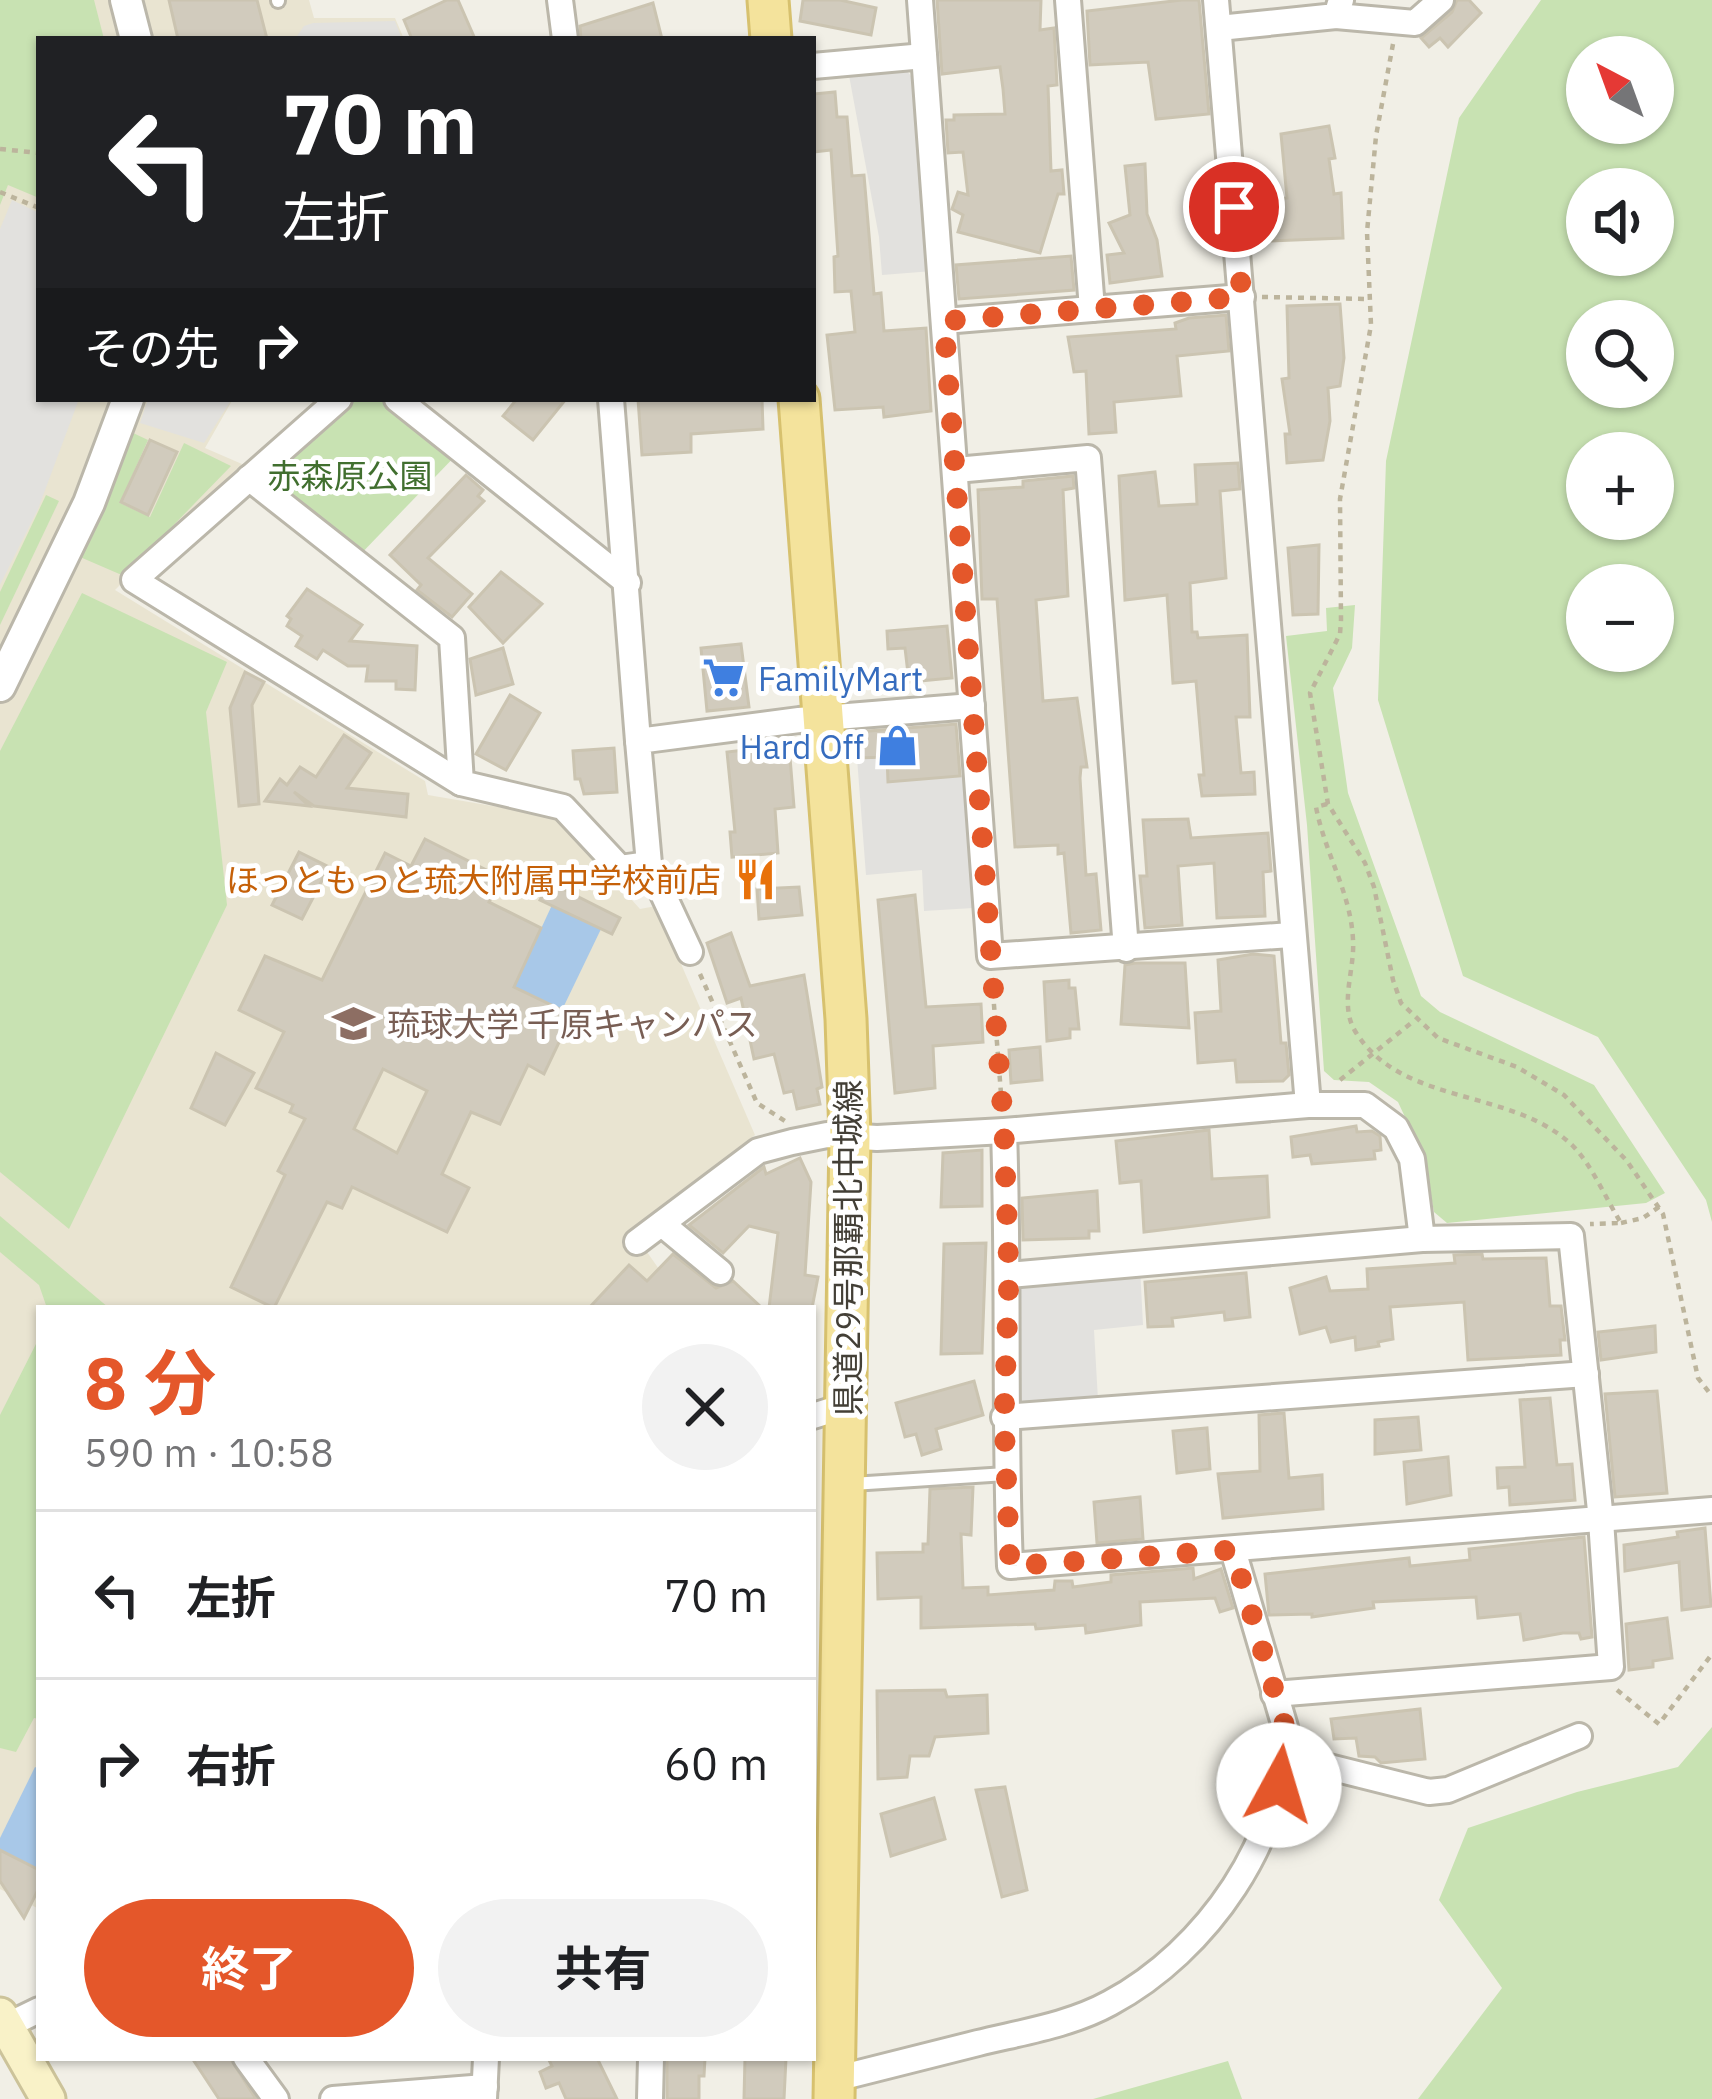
<!DOCTYPE html>
<html lang="ja">
<meta charset="utf-8">
<style>
:root{--surface:#fff;--page:#f2f2f2;--text:#202124;--muted:#757577;--line:#e0e0e0;--accent:#e4572a}
body{margin:0;font-family:"IBM Plex Sans","Noto Sans JP",sans-serif;background:var(--page);color:var(--text);height:100vh;display:flex;flex-direction:column;font-size:45px;white-space:nowrap}
*{box-sizing:border-box;margin:0}
p{font-size:39px;color:var(--muted)}
.icon{flex:none;width:66px;height:66px;fill:none;stroke:currentColor;stroke-width:2;stroke-linecap:round;stroke-linejoin:round}
.map{position:relative;flex:1;overflow:hidden}
.sheet{position:absolute;left:36px;top:1305px;width:780px;height:756px;display:flex;flex-direction:column;background:var(--surface);border-radius:0px;box-shadow:0 3px 9px #0004}
.sheet>*{flex:none}
.banner{position:absolute;left:36px;top:36px;width:780px;height:366px;border-radius:0px;box-shadow:0 3px 9px #0004;background:#202124;color:#fff;overflow:hidden}
.needle{width:78px;rotate:319deg}
.tools{position:absolute;left:1566px;top:36px;display:grid;gap:24px}
.tools a{display:grid;place-items:center;width:108px;height:108px;border-radius:50%;background:var(--surface);box-shadow:0 3px 9px #0004;font-size:60px}
.pin{position:absolute;display:grid;place-items:center;width:102px;height:102px;color:#fff;margin:-51px;border:6px solid #fff;border-radius:50%;box-shadow:0 3px 12px #0007}
.me{position:absolute;width:132px;margin:-66px;rotate:6deg;stroke-linejoin:round;filter:drop-shadow(0 0 9px #0008)}
.turn{display:flex;align-items:center;gap:42px;height:252px;padding:0 48px;font-size:54px}
.turn .icon{width:156px;height:156px;stroke-width:2.5}
.turn b{display:block;font-size:84px;line-height:102px}
.then{display:flex;align-items:center;height:114px;padding:0 48px;background:#0003;gap:24px;font-size:45px}
.round{display:grid;place-items:center;flex:none;width:126px;height:126px;border-radius:63px;background:var(--page)}
.headline{display:flex;align-items:center;justify-content:space-between;height:204px;padding:0 48px}
h1{font-size:72px;font-weight:700;line-height:90px;color:var(--accent)}
.button{display:flex;gap:24px;margin-top:auto;padding:24px 48px}
.button a{flex:1;height:138px;border-radius:72px;background:var(--accent);color:#fff;font-size:48px;font-weight:700;line-height:138px;text-align:center}
.button a+a{background:var(--page);color:var(--text)}
ul{padding:0;list-style:none}
li{display:flex;align-items:center;gap:36px;height:168px;padding:0 48px;border-top:3px solid var(--line)}
li div{flex:1}
li b{display:block;font-size:45px}
li em{font-style:normal}
.map>svg:first-child{display:block}
</style>
<div class="map">
<svg width="1712" height="2099" viewBox="0 0 1712 2099">
<rect width="100%" height="100%" fill="#f1efe6"/>
<!-- education -->
<path fill="#e9e4d1" d="M0 0H309L314 18H395L404 39H39V399H233L205 448 242 464 115 590 425 781 428 795 557 817 640 909 656 906 755 1135 633 1232 675 1292 660 1308H39V1909L0 1889Z"/>
<!-- green -->
<g fill="#c8e2b2" fill-rule="evenodd">
<path d="M0 0H94L104 39H39V198L8 185 0 205Z"/>
<path d="M1541 0H1712V1222L1706 1200 1598 1037 1463 976 1378 700 1386 461 1459 118ZM1587 57H1653V123H1587ZM1587 189H1653V255H1587ZM1587 321H1653V387H1587ZM1587 453H1653V519H1587ZM1587 585H1653V651H1587Z"/>
<path d="M339 399H397L461 450 355 560 249 478Z"/>
<path d="M131 432 148 440 120 503 150 517 184 443 231 466 124 576 80 557Z"/>
<path d="M46 495 59 501 0 625V592Z"/>
<path d="M82 593 227 662 206 712 227 905 69 1229 0 1172V751Z"/>
<path d="M1355 605 1352 648 1333 688 1348 793 1421 996 1440 1012 1594 1085 1665 1193 1646 1203 1447 1223 1434 1212 1424 1158 1398 1102 1369 1082 1334 1080 1324 1071 1307 825 1286 636 1327 631 1326 608Z"/>
<path d="M0 1216 109 1308H47L39 1285 0 1252Z"/>
<path d="M39 1338V1719L34 1718 16 1752 0 1748V1415Z"/>
<path d="M1712 1727V2099H1418L1502 1988 1439 1900 1468 1828 1577 1792 1678 1767Z"/>
<path d="M1228 2061 1242 2099H1093Z"/>
</g>
<!-- parking -->
<g fill="#e2e1de">
<path d="M395 21 402 39H295L304 26 313 23Z"/>
<path d="M903 66 918 85 933 271 882 275 879 237 848 70Z"/>
<path d="M12 200 39 213V399H79L38 509 0 585V229Z"/>
<path d="M148 399H232L204 443 140 423Z"/>
<path d="M887 757 889 782 963 775 973 908 924 911 922 870 866 875 857 758Z"/>
<path d="M1140 1267 1143 1325 1094 1330 1098 1400 1025 1405 1016 1396 1017 1281Z"/>
</g>
<!-- water -->
<g fill="#a8c8e8">
<path d="M552 905 601 929 562 1010 514 987Z"/>
<path d="M35 1767 39 1769V1870L0 1850V1838Z"/>
</g>
<!-- building -->
<g fill="#d1cbbd" stroke="#cbc4b1" stroke-width="3" fill-rule="evenodd">
<path d="M169 0H257L267 39H178Z"/>
<path d="M447 0H458L475 39H412L404 20Z"/>
<path d="M803 0H840L876 8 871 35 800 21Z"/>
<path d="M937 0H1041L1040 30 1054 28 1057 85 1048 86 1051 171 1062 170 1064 194H1058L1040 253 958 232 963 215 952 209 958 192 968 195 963 152 948 153 946 120H954V115L1005 114 1003 89 1000 67 942 74Z"/>
<path d="M1182 0H1199L1209 114 1156 119 1148 62 1090 65 1087 11Z"/>
<path d="M1457 0H1469L1481 13 1448 47 1440 38 1429 47 1421 38 1452 12Z"/>
<path d="M653 3 662 39H581L580 26Z"/>
<path d="M835 92 837 117H847L852 176 864 175 874 294 881 293 884 331 926 328 931 411 884 417 883 407 835 410 827 335 855 332 851 291 835 292 834 257 838 256 831 150 813 152V94Z"/>
<path d="M1329 126 1335 158 1329 159 1334 194 1341 193 1343 238 1270 241 1268 200 1287 198 1281 134Z"/>
<path d="M1145 164 1147 214 1157 240 1162 276 1110 283 1107 255 1124 253 1109 223 1130 215 1125 166Z"/>
<path d="M1071 256 1074 290 959 299 956 265Z"/>
<path d="M1340 304 1344 358 1340 386 1328 388 1330 421 1323 460 1287 463 1285 434H1290L1282 379 1289 378 1287 306Z"/>
<path d="M1226 315 1229 351 1177 356 1181 396 1114 402 1116 432 1089 434 1086 371 1074 372 1068 337 1176 329 1175 323 1189 318Z"/>
<path d="M517 399H566L533 440 503 416Z"/>
<path d="M638 399H762L763 429 691 434V452L642 455Z"/>
<path d="M150 440 177 452 148 515 121 502Z"/>
<path d="M1238 463 1240 489 1220 491 1226 578 1190 583 1192 632H1197L1198 638 1247 635 1250 717H1236L1241 773 1254 772 1255 794 1202 796 1199 775H1204L1196 681 1173 683 1167 595 1125 600 1119 476 1155 472 1159 506 1197 504 1195 465Z"/>
<path d="M466 475 483 490 478 496 484 501 428 558 472 594 452 617 417 590 421 585 390 555Z"/>
<path d="M1073 476 1074 488 1063 490 1068 596 1036 600 1043 701 1077 698 1087 767H1081L1080 778 1086 875 1096 874 1101 930 1071 933 1064 853 1058 854V845L1015 847 997 599H982L978 490 1023 487V481Z"/>
<path d="M1319 545 1318 614 1293 615 1288 548Z"/>
<path d="M501 572 542 604 503 643 469 607Z"/>
<path d="M307 589 362 625 350 641 417 646 415 690 396 689V681H366L368 666H348L323 650 317 659 296 646 302 636 287 626 291 619 287 616Z"/>
<path d="M947 626 952 678 909 682 905 648 888 649 887 631Z"/>
<path d="M741 644 749 707 707 711 701 648Z"/>
<path d="M503 648 513 684 476 695 470 659Z"/>
<path d="M245 672 264 682 252 705 259 804 239 806 230 708Z"/>
<path d="M510 695 540 713 506 770 476 754Z"/>
<path d="M956 724 960 776 888 782 887 757 857 758V732Z"/>
<path d="M344 735 371 753 347 788 408 794 406 817 314 806 294 792 309 806 265 801 280 779 287 785 300 767 316 777Z"/>
<path d="M789 745 794 807 775 809 778 853 732 857 730 832H735L727 752Z"/>
<path d="M614 748 617 792 584 794 580 779H575L573 751Z"/>
<path d="M1188 819 1191 838 1268 833 1271 871 1263 872 1265 916 1217 918 1214 863 1178 866 1182 925 1145 928 1140 876H1147L1143 820Z"/>
<path d="M425 839 502 878 489 902 541 928 514 987 572 1015 544 1074 528 1065 500 1124 471 1112 442 1174 469 1188 447 1232 352 1187 342 1208 327 1202 274 1308 231 1287 285 1175 278 1171 305 1119 290 1112 293 1105 256 1088 284 1032 239 1010 265 956 322 980 385 853 411 866ZM383 1069 427 1091 397 1153 354 1129Z"/>
<path d="M299 852 329 867 302 919 272 905Z"/>
<path d="M549 882 620 918 612 934 540 900Z"/>
<path d="M799 887 802 915 759 919 757 889Z"/>
<path d="M915 895 926 1007 981 1004 983 1042 933 1046 935 1088 895 1093 878 900Z"/>
<path d="M731 933 750 986 804 975 822 1087 817 1089 820 1104 797 1109 793 1091 784 1093 774 1054 754 1059 741 998 727 1003 707 943Z"/>
<path d="M1253 954 1274 956 1281 1043H1286L1289 1075 1283 1081 1237 1082 1235 1060 1198 1063 1195 1013 1221 1011 1218 960Z"/>
<path d="M1135 963H1185L1189 1028 1121 1024 1125 965Z"/>
<path d="M1069 980V988H1075L1079 1029H1070V1038L1047 1041 1044 982Z"/>
<path d="M1040 1047 1042 1080 1011 1083 1009 1050Z"/>
<path d="M216 1053 254 1073 225 1125 191 1108Z"/>
<path d="M1356 1126 1357 1132 1372 1131 1380 1136 1381 1150 1374 1151 1375 1159 1312 1164 1310 1155 1293 1157 1291 1137Z"/>
<path d="M1209 1130 1212 1179 1267 1176 1269 1217 1144 1232 1141 1181 1120 1183 1116 1141Z"/>
<path d="M982 1150V1206L941 1207 943 1153Z"/>
<path d="M800 1158 811 1182 805 1275 818 1277 812 1308H769L778 1233 749 1226 723 1253 689 1225 764 1167 766 1174Z"/>
<path d="M1097 1191 1099 1231H1089V1238L1023 1240 1022 1198Z"/>
<path d="M986 1243 982 1353 941 1354 944 1244Z"/>
<path d="M673 1254 716 1288 733 1281 762 1308H589L629 1265 647 1281Z"/>
<path d="M1482 1254 1483 1259 1546 1258 1550 1306H1561L1565 1340H1560L1561 1355 1468 1360 1464 1302 1390 1307 1393 1339 1378 1342 1379 1346 1356 1350 1355 1337 1331 1342 1326 1327 1300 1334 1290 1288 1326 1277 1330 1291 1368 1289 1367 1269 1455 1263 1454 1255Z"/>
<path d="M1246 1273 1250 1317 1225 1320 1224 1312 1172 1318 1173 1326 1148 1327 1145 1282Z"/>
<path d="M1655 1326 1656 1352 1601 1360 1598 1332Z"/>
<path d="M974 1381 983 1415 936 1429 941 1449 922 1455 916 1434 905 1437 896 1403Z"/>
<path d="M1657 1391 1667 1493 1615 1497 1605 1394Z"/>
<path d="M1550 1398 1557 1465 1572 1464 1575 1500 1510 1505 1509 1487 1498 1488 1497 1468 1525 1467 1520 1400Z"/>
<path d="M1284 1413 1289 1478 1322 1475 1323 1509 1223 1518 1218 1474 1260 1471 1259 1415Z"/>
<path d="M1418 1417 1421 1450 1375 1454V1420Z"/>
<path d="M1207 1428 1210 1469 1177 1473 1173 1431Z"/>
<path d="M1448 1457 1451 1495 1407 1504 1404 1462Z"/>
<path d="M973 1487 971 1535 961 1534 963 1588 988 1587V1595L1054 1590 1055 1581H1072L1073 1587 1111 1582V1575L1193 1568 1194 1579 1221 1569 1233 1608 1220 1612 1215 1598 1140 1602 1141 1625 1086 1633 1085 1625 1036 1629 1035 1624 921 1628V1597L878 1599 877 1553 923 1552V1544H928L930 1489Z"/>
<path d="M1140 1497 1143 1539 1097 1543 1094 1502Z"/>
<path d="M1705 1528 1711 1606 1682 1610 1679 1562 1625 1571 1624 1545 1678 1537 1677 1532Z"/>
<path d="M1584 1537 1592 1637 1581 1639 1579 1633H1563L1524 1640 1520 1614 1478 1618 1476 1597 1373 1602 1374 1608 1312 1617V1614L1269 1615 1265 1574 1409 1558 1410 1566 1470 1560 1469 1549Z"/>
<path d="M1667 1618 1672 1658 1653 1661V1667L1629 1670 1626 1624Z"/>
<path d="M945 1690 947 1697 987 1695 988 1733 935 1737 929 1756H910L907 1777 878 1779 877 1691Z"/>
<path d="M1420 1709 1425 1759 1381 1763 1375 1757 1359 1756 1356 1738 1334 1739 1331 1719Z"/>
<path d="M1005 1787 1027 1890 1002 1897 976 1790Z"/>
<path d="M934 1798 945 1839 891 1856 881 1814Z"/>
<path d="M0 1850 39 1870V1888L24 1918 0 1881Z"/>
<path d="M192 2058H230L256 2099H219Z"/>
<path d="M548 2058H597L617 2099H566L559 2083 546 2088 540 2072 552 2066Z"/>
<path d="M667 2058H705L704 2076H699V2099H667Z"/>
<path d="M745 2058H786L784 2099H744Z"/>
</g>
<g fill="none" stroke-linecap="round" stroke-linejoin="round">
<defs>
<g id="service">
<path d="M278 0V1"/>
<path d="M852 1484 1006 1474"/>
</g>
<g id="minor">
<path d="M560 0 565 39"/>
<path d="M920 0 990 956 1291 935"/>
<path d="M1068 0 1092 309 1242 297"/>
<path d="M1216 0 1308 1105"/>
<path d="M1336 16 1415 23 1441 0"/>
<path d="M1219 28 1336 16 1341 0"/>
<path d="M813 66 924 56"/>
<path d="M944 321 1092 309"/>
<path d="M339 399 134 580 461 783"/>
<path d="M397 399 628 583"/>
<path d="M611 399 638 741"/>
<path d="M956 470 1088 458 1126 949"/>
<path d="M249 478 452 638 461 783 563 807 620 868 649 864 690 952"/>
<path d="M649 864 638 741 799 720 972 706"/>
<path d="M1004 1131C1009 1276 1004 1421 1010 1566L1712 1510"/>
<path d="M662 1224 720 1272"/>
<path d="M637 1242 758 1151 792 1142 827 1135 877 1138 1004 1131 1308 1105H1365L1396 1128 1412 1159 1422 1239"/>
<path d="M1009 1275 1422 1239 1571 1236 1601 1520 1611 1667 1274 1694"/>
<path d="M813 1416 848 1405"/>
<path d="M1004 1417 1586 1374"/>
<path d="M1285 1756 1429 1792 1448 1790 1579 1736"/>
<path d="M0 2029 39 2010"/>
<path d="M246 2058 276 2099"/>
<path d="M835 2079C882 2067 930 2055 978 2043 1023 2032 1070 2025 1110 2003 1207 1951 1286 1837 1285 1727L1233 1550"/>
<path d="M333 2099 485 2087"/>
<path d="M484 2099 486 2058"/>
<path d="M650 2099 651 2058"/>
</g>
<g id="tertiary">
<path d="M126 0 136 39"/>
<path d="M0 686 89 503 128 399"/>
</g>
<path id="secondary" d="M0 2015 48 2099"/>
<g id="primary">
<path d="M768 0 771 39"/>
<path d="M799 399 846 1019 850 1137 834 2099"/>
</g>
</defs>
<!-- service casing -->
<use href="#service" stroke="#bbb7aa" stroke-width="18"/>
<!-- minor casing -->
<use href="#minor" stroke="#bbb7aa" stroke-width="30"/>
<!-- tertiary casing -->
<use href="#tertiary" stroke="#bbb7aa" stroke-width="36"/>
<!-- secondary casing -->
<use href="#secondary" stroke="#ccc39a" stroke-width="39"/>
<!-- primary casing -->
<use href="#primary" stroke="#d7c16e" stroke-width="45"/>
<!-- path -->
<g stroke="#bcb49c" stroke-width="4.5" stroke-dasharray="6 6" stroke-linecap="butt">
<path d="M1393 44 1376 136 1367 232 1371 325 1340 499 1341 620 1340 634 1310 693 1328 804 1365 863 1374 887 1393 980 1401 1003 1438 1038 1517 1067 1564 1095 1627 1161 1663 1214 1698 1378 1712 1396"/>
<path d="M0 149 39 153"/>
<path d="M0 192 39 208"/>
<path d="M1262 297 1370 299"/>
<path d="M1327 804 1316 807C1325 854 1351 893 1353 940 1355 970 1339 1004 1355 1031 1402 1107 1510 1087 1572 1145 1592 1165 1606 1199 1621 1223L1590 1224"/>
<path d="M700 974 757 1103 785 1121"/>
<path d="M992 980 1002 1106"/>
<path d="M1340 1080 1415 1020"/>
<path d="M1621 1223 1643 1218 1659 1207"/>
<path d="M1617 1690 1659 1724 1712 1654"/>
</g>
<!-- service -->
<use href="#service" stroke="#fff" stroke-width="12"/>
<!-- minor -->
<use href="#minor" stroke="#fff" stroke-width="24"/>
<!-- tertiary -->
<use href="#tertiary" stroke="#fff" stroke-width="30"/>
<!-- secondary -->
<use href="#secondary" stroke="#f9f2c8" stroke-width="33"/>
<!-- primary -->
<use href="#primary" stroke="#f4e39c" stroke-width="39"/>
</g>
<g fill="none" stroke-linecap="round" stroke-linejoin="round">
<!-- route -->
<path stroke="#e4572a" stroke-width="21" stroke-dasharray="0 37.8" d="M1234 207 1242 297 944 321 1004 1131 1009 1276 1004 1417 1010 1566 1233 1550 1285 1727 1286 1756 1279 1785"/>
</g>
<!-- icons -->
<defs>
<symbol id="supermarket-bare" viewBox="-9 -9 18 18"><path d="M-6-5.5h2.5l.6 2H6L4.5 2H-2.5L-4.4-4H-6ZM-1.5 3.2a1.3 1.3 0 1 0 .1 0ZM3 3.2a1.3 1.3 0 1 0 .1 0Z" fill="#3f7fe0" stroke="#fff" stroke-width="2.5" paint-order="stroke"/></symbol>
<symbol id="shop-bare" viewBox="-9 -9 18 18"><path d="M-5-2.5h2.3a2.7 3.5 0 0 1 5.4 0H5L5.5 6h-11ZM-1.5-2.5h3a1.5 2.3 0 0 0-3 0Z" fill="#3f7fe0" stroke="#fff" stroke-width="2.5" paint-order="stroke"/></symbol>
<symbol id="restaurant-bare" viewBox="-9 -9 18 18"><path d="M-5-6h1v4h1v-4h1v4h1v-4h1v5L-1.5 .5V6h-2V.5L-5-1ZM5-6V6H3V1.5H1.5Q1.5-4 5-6Z" fill="#e8710a" stroke="#fff" stroke-width="2.5" paint-order="stroke"/></symbol>
<symbol id="university-bare" viewBox="-9 -9 18 18"><path d="M0-5L7-2L0 1L-7-2ZM-4 1L0 2.5L4 1V4Q0 6-4 4Z" fill="#8d6e63" stroke="#fff" stroke-width="2.5" paint-order="stroke"/></symbol>
</defs>
<g fill-rule="evenodd">
<use href="#supermarket-bare" x="694" y="648" width="59" height="59"/>
<use href="#shop-bare" x="868" y="716" width="59" height="59"/>
<use href="#restaurant-bare" x="726" y="850" width="59" height="59"/>
<use href="#university-bare" x="324" y="994" width="59" height="59"/>
</g>
<g text-anchor="middle" dominant-baseline="central" stroke-width="10" stroke-linejoin="round" paint-order="stroke">
<!-- park labels -->
<g font-size="33" fill="#416f2f" stroke="#fff">
<text x="350" y="475">赤森原公園</text>
</g>
<!-- shop labels -->
<g font-size="33" fill="#366cbe" stroke="#fff" text-anchor="start">
<text x="758" y="678">FamilyMart</text>
<text x="864" y="746" text-anchor="end">Hard Off</text>
</g>
<!-- food labels -->
<g font-size="33" fill="#c56008" stroke="#fff" text-anchor="end">
<text x="721" y="879">ほっともっと琉大附属中学校前店</text>
</g>
<!-- education labels -->
<g font-size="33" fill="#785e54" stroke="#fff" text-anchor="start">
<text x="387" y="1023">琉球大学 千原キャンパス</text>
</g>
<!-- street labels -->
<g font-size="33" fill="#433f36" stroke="#fff">
<text transform="translate(847 1248) rotate(-90)">県道29号那覇北中城線</text>
</g>
</g>
</svg>
<div class="tools">
<a><svg class="needle" viewBox="-14 -14 28 28"><path d="M0-13l5 13h-10z" fill="#e53935"/><path d="M0 13l5-13h-10z" fill="#757577"/></svg></a>
<a><svg class="icon" aria-label="sound" viewBox="0 0 24 24"><path d="M4 9h4l5-4v14l-5-4H4zM17 9q2 3 0 6"/></svg></a>
<a><svg class="icon" aria-label="search" viewBox="0 0 24 24"><circle cx="10" cy="10" r="6"/><path d="M15 15l6 6"/></svg></a>
<a>+</a>
<a>−</a>
</div>
<div class="pin" style="left:1234px;top:207px;background:#d93025"><svg class="icon" aria-label="arrive" viewBox="0 0 24 24"><path d="M6 21V4h12l-3 4 3 4H6"/></svg></div>
<svg class="me" style="left:1279px;top:1785px" viewBox="-20 -20 40 40"><circle r="19" fill="#fff"/><path d="M0-13L10 11 0 6-10 11z" fill="#e4572a"/></svg>
<div class="banner">
<div class="turn"><svg class="icon" aria-label="left" viewBox="0 0 24 24"><path d="M17 20v-9H6M10 6l-5 5 5 5"/></svg><div><b>70 m</b>左折</div></div>
<div class="then">その先<svg class="icon" aria-label="right" viewBox="0 0 24 24"><path d="M7 20v-9h11M14 6l5 5-5 5"/></svg></div>
</div>
<section class="sheet">
<div class="headline"><div><h1>8 分</h1><p>590 m · 10:58</p></div><a class="round"><svg class="icon" aria-label="close" viewBox="0 0 24 24"><path d="M6 6l12 12M18 6L6 18"/></svg></a></div>
<ul>
<li><svg class="icon" aria-label="left" viewBox="0 0 24 24"><path d="M17 20v-9H6M10 6l-5 5 5 5"/></svg><div><b>左折</b></div><em>70 m</em></li>
<li><svg class="icon" aria-label="right" viewBox="0 0 24 24"><path d="M7 20v-9h11M14 6l5 5-5 5"/></svg><div><b>右折</b></div><em>60 m</em></li>
</ul>
<div class="button"><a>終了</a><a>共有</a></div>
</section>
</div>
